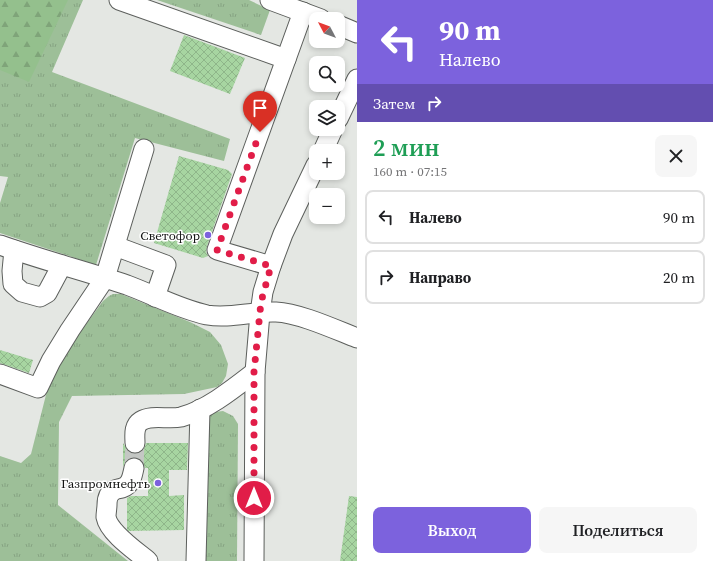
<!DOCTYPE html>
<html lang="ru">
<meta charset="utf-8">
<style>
:root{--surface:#fff;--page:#f6f6f6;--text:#202124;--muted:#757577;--line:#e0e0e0;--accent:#7c62dd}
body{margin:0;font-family:"Source Serif 4",serif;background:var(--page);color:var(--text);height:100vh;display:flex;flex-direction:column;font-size:15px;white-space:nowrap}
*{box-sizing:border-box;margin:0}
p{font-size:13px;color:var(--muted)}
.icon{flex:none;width:22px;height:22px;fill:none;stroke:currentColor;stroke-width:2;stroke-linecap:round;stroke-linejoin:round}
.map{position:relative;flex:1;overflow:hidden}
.panel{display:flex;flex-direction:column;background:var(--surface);width:356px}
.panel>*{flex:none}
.banner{background:#7c62dd;color:#fff;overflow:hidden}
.needle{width:26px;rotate:311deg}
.tools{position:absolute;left:309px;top:12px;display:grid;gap:8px}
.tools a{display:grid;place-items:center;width:36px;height:36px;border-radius:8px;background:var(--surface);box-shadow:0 2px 6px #0003;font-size:20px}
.pin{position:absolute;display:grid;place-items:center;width:34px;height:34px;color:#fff;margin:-41px -17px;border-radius:50% 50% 50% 0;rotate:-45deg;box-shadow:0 0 4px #0007}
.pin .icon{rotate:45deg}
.me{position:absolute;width:44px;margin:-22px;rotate:0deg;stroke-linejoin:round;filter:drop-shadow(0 0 3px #0008)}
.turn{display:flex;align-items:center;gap:14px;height:84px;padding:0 16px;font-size:18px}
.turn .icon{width:52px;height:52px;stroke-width:2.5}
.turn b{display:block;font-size:28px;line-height:34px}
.then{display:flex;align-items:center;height:38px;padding:0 16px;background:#0003;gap:8px;font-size:15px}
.round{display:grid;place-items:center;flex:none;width:42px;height:42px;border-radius:8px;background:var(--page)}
.summary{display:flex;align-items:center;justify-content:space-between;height:68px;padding:0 16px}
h1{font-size:24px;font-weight:600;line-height:30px;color:#1e9e55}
.cta{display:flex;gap:8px;margin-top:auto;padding:8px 16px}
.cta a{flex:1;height:46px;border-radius:8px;background:var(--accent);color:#fff;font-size:16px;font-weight:600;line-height:46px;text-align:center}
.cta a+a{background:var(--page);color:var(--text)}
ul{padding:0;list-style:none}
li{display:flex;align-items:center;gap:12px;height:54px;margin:0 8px 6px;padding:0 8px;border:2px solid var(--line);border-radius:8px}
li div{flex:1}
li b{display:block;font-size:15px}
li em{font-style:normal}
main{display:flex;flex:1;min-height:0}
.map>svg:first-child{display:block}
</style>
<main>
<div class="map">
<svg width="357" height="561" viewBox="0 0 357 561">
<defs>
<pattern id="grass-tufts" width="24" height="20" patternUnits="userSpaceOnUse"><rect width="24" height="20" fill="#9dbf98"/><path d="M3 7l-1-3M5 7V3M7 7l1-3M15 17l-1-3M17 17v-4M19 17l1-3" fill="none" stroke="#86a382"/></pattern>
<pattern id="forest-firs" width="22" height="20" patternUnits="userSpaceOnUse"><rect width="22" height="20" fill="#94c08d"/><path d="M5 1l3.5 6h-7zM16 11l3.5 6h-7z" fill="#7fa479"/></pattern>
<pattern id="building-cross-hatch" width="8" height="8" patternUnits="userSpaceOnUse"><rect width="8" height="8" fill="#a7d5a1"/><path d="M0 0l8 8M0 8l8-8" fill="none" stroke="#8fb68a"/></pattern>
</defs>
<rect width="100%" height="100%" fill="#e4e7e3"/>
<!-- grass -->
<g fill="url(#grass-tufts)">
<path d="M0 0H83L52 72 230 139 224 161 135 138 96 265 0 233V203L8 177 0 176Z"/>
<path d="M157 0H249L270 10 261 35Z"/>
<path d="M113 294H121L190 322 210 332 221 345 228 364 226 376 222 383 217 387 184 394 72 396 59 422 58 505 128 561H0V456L21 463 31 454 49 383 54 368 103 301 109 296Z"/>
<path d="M223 411 233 416 238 424 237 561H203L207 416 215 412Z"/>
</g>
<!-- forest -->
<path fill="url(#forest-firs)" d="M0 0H68L29 82 0 70Z"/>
<!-- building -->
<g fill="url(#building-cross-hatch)">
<path d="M184 35 245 58 230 94 170 71Z"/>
<path d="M179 156 228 170 232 174 207 246 206 252 208 256 203 258 154 243Z"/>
<path d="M0 350 33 360 29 373 0 363Z"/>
<path d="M123 443 129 452 135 454 141 452 144 449 146 443H188L187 470H169V496L184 495V530L128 531 127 529V498L131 496H148V468H145L142 460 136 457H131L126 460 123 467Z"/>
<path d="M349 496 357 497V561H340Z"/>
</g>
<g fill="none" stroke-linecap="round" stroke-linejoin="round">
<!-- minor-tunnel -->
<path stroke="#c4c7c4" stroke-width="19" stroke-dasharray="19 10" stroke-linecap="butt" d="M134 468 135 443"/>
<defs>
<g id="minor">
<path d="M119 0 286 59"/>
<path d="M270 0 321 19"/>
<path d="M338 25 357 33"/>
<path d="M338 119 357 79"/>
<path d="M323 151 333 129"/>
<path d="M0 245C42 260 85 271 127 285 154 295 179 309 207 315 230 319 253 311 276 312 299 313 334 329 357 338"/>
<path d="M115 246 166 265 155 297"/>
<path d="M14 250 12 271 13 284 22 292 40 297 47 293 62 265"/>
<path d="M271 266 217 250 303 12"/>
<path d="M0 374 38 388 51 361 70 330 105 278 144 149"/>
<path d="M135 443C135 436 133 426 141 421 152 414 168 420 181 417 207 410 233 389 255 372"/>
<path d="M134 468C132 477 131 485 122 488 119 489 115 489 113 491 108 494 107 499 107 505 107 508 106 513 106 517 109 533 136 551 148 561"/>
<path d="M196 561 200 409"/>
<path d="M254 561 255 372 260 313 263 292 271 266 283 234 316 165"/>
</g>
</defs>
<!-- minor casing -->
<use href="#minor" stroke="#5c5f5c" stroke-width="21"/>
<!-- minor -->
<use href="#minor" stroke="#fff" stroke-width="19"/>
</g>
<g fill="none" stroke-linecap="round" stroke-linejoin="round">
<!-- route -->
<path stroke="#e11d48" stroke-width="7" stroke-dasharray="0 12.6" d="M254 498V372L261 302 271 266 217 250 260 132"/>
</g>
<!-- markers -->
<g fill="#7c62dd" stroke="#fff" stroke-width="1.5">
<circle cx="208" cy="235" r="4"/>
<circle cx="158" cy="483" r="4"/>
</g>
<g text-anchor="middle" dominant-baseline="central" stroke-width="3" stroke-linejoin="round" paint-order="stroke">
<!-- poi labels -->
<g font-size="13" fill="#121312" stroke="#fff" text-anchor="end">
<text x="200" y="235">Светофор</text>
<text x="150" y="483">Газпромнефть</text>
</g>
</g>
</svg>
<div class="tools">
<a><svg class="needle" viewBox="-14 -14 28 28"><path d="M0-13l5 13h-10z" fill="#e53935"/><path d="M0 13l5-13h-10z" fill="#757577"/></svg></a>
<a><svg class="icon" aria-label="search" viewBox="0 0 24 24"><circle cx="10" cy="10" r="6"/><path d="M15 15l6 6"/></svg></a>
<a><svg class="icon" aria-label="layers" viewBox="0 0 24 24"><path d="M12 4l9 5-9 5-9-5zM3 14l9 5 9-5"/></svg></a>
<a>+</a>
<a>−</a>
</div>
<div class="pin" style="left:260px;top:132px;background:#d93025"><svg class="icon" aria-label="arrive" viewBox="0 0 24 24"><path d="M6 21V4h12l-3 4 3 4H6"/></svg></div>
<svg class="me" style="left:254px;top:498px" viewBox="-20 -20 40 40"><circle r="17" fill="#e11d48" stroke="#fff" stroke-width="3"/><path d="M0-11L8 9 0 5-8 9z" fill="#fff"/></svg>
</div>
<section class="panel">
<div class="banner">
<div class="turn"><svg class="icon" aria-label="left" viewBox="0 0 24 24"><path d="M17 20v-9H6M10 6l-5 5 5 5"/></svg><div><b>90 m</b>Налево</div></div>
<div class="then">Затем<svg class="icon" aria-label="right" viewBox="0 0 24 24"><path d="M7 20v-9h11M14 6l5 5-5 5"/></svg></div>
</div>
<div class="summary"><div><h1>2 мин</h1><p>160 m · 07:15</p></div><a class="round"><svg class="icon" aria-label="close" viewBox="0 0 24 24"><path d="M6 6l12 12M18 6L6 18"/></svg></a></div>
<ul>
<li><svg class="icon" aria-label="left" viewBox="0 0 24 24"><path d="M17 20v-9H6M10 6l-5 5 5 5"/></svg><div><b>Налево</b></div><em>90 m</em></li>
<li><svg class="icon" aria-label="right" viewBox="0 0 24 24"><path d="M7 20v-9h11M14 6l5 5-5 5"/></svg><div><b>Направо</b></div><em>20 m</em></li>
</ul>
<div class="cta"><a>Выход</a><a>Поделиться</a></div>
</section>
</main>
